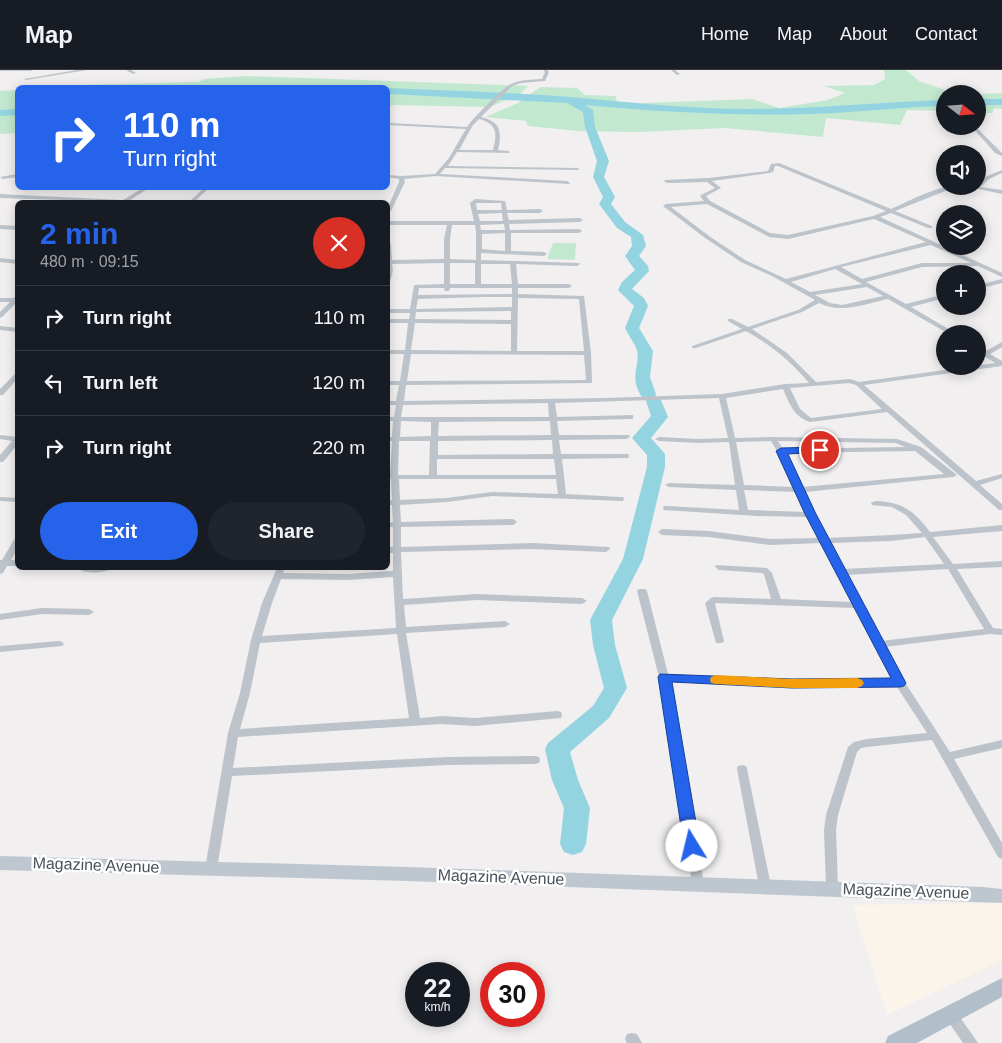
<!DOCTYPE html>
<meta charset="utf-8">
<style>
:root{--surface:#171b24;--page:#20242c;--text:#f1f3f6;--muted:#9ea1a6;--line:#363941;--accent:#2563eb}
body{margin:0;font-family:Arial,sans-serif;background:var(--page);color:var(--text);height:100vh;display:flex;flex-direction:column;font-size:19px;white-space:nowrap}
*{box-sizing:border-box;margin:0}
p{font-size:16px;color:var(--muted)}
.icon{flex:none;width:28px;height:28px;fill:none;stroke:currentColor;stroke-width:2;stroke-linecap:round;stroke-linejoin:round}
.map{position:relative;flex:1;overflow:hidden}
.sheet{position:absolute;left:15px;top:130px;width:375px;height:370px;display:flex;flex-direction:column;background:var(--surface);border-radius:8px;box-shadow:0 2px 12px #0003}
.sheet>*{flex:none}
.guide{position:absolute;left:15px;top:15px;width:375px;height:105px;border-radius:8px;box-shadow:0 2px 12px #0003;background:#2563eb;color:#fff;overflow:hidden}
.needle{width:32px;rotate:107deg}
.controls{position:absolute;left:936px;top:15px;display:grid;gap:10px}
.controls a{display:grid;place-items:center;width:50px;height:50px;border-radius:50%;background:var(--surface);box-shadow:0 2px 12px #0003;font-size:25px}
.speed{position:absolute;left:405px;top:892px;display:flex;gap:10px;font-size:25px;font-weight:700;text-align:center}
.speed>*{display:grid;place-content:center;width:65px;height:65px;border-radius:50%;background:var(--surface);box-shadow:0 2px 12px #0003;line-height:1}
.speed small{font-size:12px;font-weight:400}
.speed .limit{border:8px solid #d22;background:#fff;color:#111}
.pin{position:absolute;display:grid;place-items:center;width:42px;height:42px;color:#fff;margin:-21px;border:2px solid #fff;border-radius:50%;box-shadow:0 1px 5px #0007}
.me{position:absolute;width:55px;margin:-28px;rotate:351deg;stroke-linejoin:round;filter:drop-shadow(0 0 4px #0008)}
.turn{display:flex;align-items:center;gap:18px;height:105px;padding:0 25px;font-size:22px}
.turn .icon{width:65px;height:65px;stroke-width:2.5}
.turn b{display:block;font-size:35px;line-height:42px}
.round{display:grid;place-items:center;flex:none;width:52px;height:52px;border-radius:26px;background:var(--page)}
.headline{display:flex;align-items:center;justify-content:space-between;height:85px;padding:0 25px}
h1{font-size:30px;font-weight:700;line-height:38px;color:var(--accent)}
.primary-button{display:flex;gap:10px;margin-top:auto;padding:10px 25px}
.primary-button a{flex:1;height:58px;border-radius:30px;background:var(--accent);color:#fff;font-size:20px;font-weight:700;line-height:58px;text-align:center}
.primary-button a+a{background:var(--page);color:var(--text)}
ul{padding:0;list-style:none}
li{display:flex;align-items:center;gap:15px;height:65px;padding:0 25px;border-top:1px solid var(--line)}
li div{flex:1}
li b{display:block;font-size:19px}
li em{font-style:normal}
header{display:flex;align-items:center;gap:30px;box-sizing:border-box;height:70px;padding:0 25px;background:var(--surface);border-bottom:1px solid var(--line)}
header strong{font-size:24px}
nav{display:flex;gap:28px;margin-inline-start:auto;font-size:18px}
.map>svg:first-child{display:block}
</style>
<header>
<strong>Map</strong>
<nav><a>Home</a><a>Map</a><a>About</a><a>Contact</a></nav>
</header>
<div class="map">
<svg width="1002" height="973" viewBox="0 0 1002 973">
<rect width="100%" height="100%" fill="#f1efef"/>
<!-- commercial -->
<path fill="#faf4ea" d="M1002 833V890L887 945 852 835Z"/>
<!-- green -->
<g fill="#c2e9d0">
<path d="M884 0H906L919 11 957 24H945V41L907 40 900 55 826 48 823 67 725 58 639 62 578 61 528 56 526 51 485 47 518 33 540 17 577 18 585 25 616 26 617 34 752 29 779 38 828 30 845 23 824 16 874 15 885 9Z"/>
<path d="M245 6 528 16 520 24 490 37 388 35V18H44L77 15 198 12 205 9Z"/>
<path d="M17 20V63L0 64V21Z"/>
<path d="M1002 23V39L994 38 992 43H978V24Z"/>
<path d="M553 173H576L575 190 547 189Z"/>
</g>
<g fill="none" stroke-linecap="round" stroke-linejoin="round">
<!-- river -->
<g fill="#94d4e1" fill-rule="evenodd">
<path d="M220 15H243L247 18H216Z"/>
<path d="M388 18C449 21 510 22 570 27 629 32 688 39 748 39 814 39 879 32 945 30V36C899 37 854 43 809 44 734 46 659 42 585 35L593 40 595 57 609 91 604 107 615 127 611 134 625 152 643 165 646 176 639 186 648 196 649 201 632 219 644 228 648 236 639 258 653 281 650 307 656 324 655 326 660 328 668 347 651 368 665 384V397L643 489 612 550 615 575 627 618 609 648 570 682 578 710 590 738 586 774 582 782 573 785 564 782 560 774 564 738 552 710 545 679 548 673 593 636 604 618 593 575 590 550 623 489 647 397V385L632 368 651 346 646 331 647 329 642 327C628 306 641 295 637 280 634 272 628 265 625 258L634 236 618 220 622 212 635 200 625 186 632 176 631 167 617 158 599 134 603 127 593 107 597 91 585 57 583 42 567 33 388 24Z"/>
<rect x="978" y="29" width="24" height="6"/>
<path d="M18 39V45L0 46V40Z"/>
</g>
<!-- street -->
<g fill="#bcc3ca" fill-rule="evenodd">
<path d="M0 0H33L31 1H0Z"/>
<path d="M77 0H87L26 10 24 9Z"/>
<path d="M126 0H131L136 3 133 4Z"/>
<path d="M543 0H547L549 2 545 11 521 13 512 16 481 47C501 51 502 63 498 80L509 81V83L457 82 448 96 577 98 579 99V100L445 98 440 104 567 111 570 113 569 114 436 106 404 109 405 112 391 141 388 142V137L399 112V109L388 107V105L401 106 435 104 449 88 466 59 388 55V53L467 57C471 50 504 17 511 14 521 9 532 10 542 9L545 2ZM479 49C498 54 497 64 493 80H459L473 55Z"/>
<path d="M671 0H675L680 4 677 5Z"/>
<path d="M971 56H975L1002 83V86L995 83Z"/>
<path d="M779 93 891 139C912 130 935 116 958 116L895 141 932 156V158H928L891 143 880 147 1002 203V207L978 196 922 197 866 212 906 234 945 224V228L911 237 957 264H949L888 229C866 234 840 244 819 233L802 242 752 259 787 283 816 312 850 309 859 312 995 293 978 282V277L986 281 1002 272V277L990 284 1002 291V296L864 315 976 411 1002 404V408L980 415 1002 434V440H999L887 342 810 352C794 347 789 333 783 319L726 328 735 368 773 367 897 369 921 377 957 405 953 407 805 422 827 468 891 465 922 463 906 445 892 437 872 435 871 433C875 430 880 431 886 432 906 434 918 446 930 462L1002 455V461L933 467 953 494 1002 491V497L957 499 993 558 1002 559V565L990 564 884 577 904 611 950 682 1002 670V678L954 689 1002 773V789L998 787 932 670 867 677 861 678 857 682 838 745 836 760 838 818 836 822 832 823 828 822 826 818 824 760 826 745 848 677 854 672 867 669 927 663 897 617H792L670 611 704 814 702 818 698 819 694 818 692 814 659 607 637 521 639 519H645L647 521 668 604 792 609H893L854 538 716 533 715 534 724 571 722 573H716L705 533 711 528 714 527 771 529 764 504 762 503 719 500 715 497 716 495 767 498 772 503 781 529 851 532 821 473 770 475 709 467 662 465 658 462 662 459 709 461 770 469 819 468 808 447 757 446 664 440 663 438 664 436H667L739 440 736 420 669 417 665 415 669 413 735 415 729 372 699 373 659 371 655 369 659 367 699 369 728 368 719 328 555 333 557 347 633 345V349H630L557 351 559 365H629L630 367 626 369 559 370 561 384H628L629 386 628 388H625L562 389 566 424 620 427H623L624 429 623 431 492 426 447 432 400 435 401 452 513 449 517 452 513 455 401 457V477L532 473 609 477 610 479 606 482 532 479 401 482 403 529 477 524 582 528 587 531 582 534 477 530 404 535 406 557 505 551 510 554 505 557 406 563 420 648 442 646 475 648 557 641 561 642 562 645 561 648 475 656 442 654 238 667 233 698 448 687 535 686 539 687 540 690 539 693 535 694 448 695 232 706 217 799 215 802 211 804 207 802 205 799 228 663 240 623 251 570 262 533 277 498H285L283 503 348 504 393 501V483H388V477H393V457H388V453L393 452 392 435H388V431L392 430 391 409H388V405H390L392 371H388V367H392L393 351H388V347H394L396 335H388V331H396L399 315H388V311H400L404 284H388V280H405L408 253H388V249H409L410 243H388V239H410L414 215 444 214V193L392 194 393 200 391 209 388 211V172L391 174 392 190 444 189V169L447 155H388V151H474L470 133 475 129 505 131 507 140 540 139 543 141 540 143H507L509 150 580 148 583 150 580 152 509 154 510 160 579 159 582 161 579 163H511V181L544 182 547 184 544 186 481 183V190L579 193 580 194 577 196 516 194 518 214H569L572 216 569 218H518V224L584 226 591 283 592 313 406 315 404 331 606 328 722 324 785 314 809 313C791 291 771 275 746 261L696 278H692V276L742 259 728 251V249H732L748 257 798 240 815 230 774 207 741 192 705 168 663 136 666 134 704 131 700 126 701 125 715 118 707 112 667 113 664 111 665 110 708 108 768 101 771 94ZM775 96H778L886 141 873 146 788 165 770 163 710 131 706 126 721 118 712 111 769 103 773 102ZM476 133H501L502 140H477ZM707 134 769 167 788 169 874 149 926 172 786 209 745 190 709 166 671 137ZM502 143 503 151H480L478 144ZM504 154 505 160H481L480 155ZM452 155H475L476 162V190L450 189V169ZM505 163V181L482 179V164ZM931 175 971 193H922L862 209 841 197ZM450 193H475V214H450ZM481 194H510L512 214H481ZM835 199 862 214 810 222 791 212ZM867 217 883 226 842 235 830 233 815 225ZM419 218H444L445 221H449L450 218H512V224L418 225ZM483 227H512V237L416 239 418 229ZM518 228 579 229 584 281H517ZM511 241V250L415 249 416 242ZM415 253 511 254V281L411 280ZM411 284 584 285 586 310 407 311ZM849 313 856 315 882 339 811 348 800 339 790 318ZM548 333 549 347H401L403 335ZM401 351 431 352V366L400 367ZM550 351 551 365 438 366 439 352ZM552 370 553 384 438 385V371ZM399 371H430L429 405H398ZM771 371 777 381 794 417 744 415 736 372ZM778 371 896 373 905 377 783 379ZM915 381 944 404 802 417 786 383ZM437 389H554L556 405H437ZM399 409H556L558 424 492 422 447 428 400 430ZM744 420 797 422 806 442 748 440ZM925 467 944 494 844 499 830 473 891 471ZM948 499 984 559 881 571 846 505ZM393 507 396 558 262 566 272 533 281 509 348 510ZM397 564 409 648 240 659 250 623 260 573Z"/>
<path d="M1002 100V103L989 109 981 117 1002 120V124L965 116H978L985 107Z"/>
<path d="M18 104V107L3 109 0 107Z"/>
<path d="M143 118H149L127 132 0 128V124L123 130Z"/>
<path d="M204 118H209L194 132H189Z"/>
<path d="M0 155 18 156V160L0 159Z"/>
<path d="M0 188 18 190V194L0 192Z"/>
<path d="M1002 209V213L978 219V215Z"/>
<path d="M18 225V231L2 247 0 248V242L10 232H0V228H13Z"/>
<path d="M0 256 18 258V262L0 260Z"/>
<path d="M18 301V308L3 325H0V319Z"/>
<path d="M0 365 18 367V374L3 392H0V385L12 371 0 369Z"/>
<path d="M0 427 18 428V432L0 431Z"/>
<path d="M15 468H18V478L11 490H18V496H7L3 503 0 504V490H2Z"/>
<path d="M77 498H112C105 504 84 504 77 498Z"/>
<path d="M42 538 89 539 94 542 89 545 42 544 0 550V544Z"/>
<path d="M59 571 62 572 64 574 62 576 0 582V576Z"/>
<path d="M742 695 746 696 747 699 771 816 769 820 765 821 761 820 759 816 737 699 738 696Z"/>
<path d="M950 938 955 940 978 973H963L943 944 945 940Z"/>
<path d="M632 963 637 964 642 973H627L625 969 627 964Z"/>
</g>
<!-- secondary -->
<path fill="#bec7d0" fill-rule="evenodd" d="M0 786 407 797 983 817 1002 819V833L407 811 0 800Z"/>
<!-- primary -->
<path fill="#b1bfca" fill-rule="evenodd" d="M1002 908V927L917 973H885L888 966Z"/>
</g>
<!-- route -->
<path fill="#2563eb" stroke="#184099" d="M820 377 824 378V382L788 384 816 444 906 613 904 616 900 617 792 618 672 612 700 776 697 781 692 783 687 781 684 776 658 607 660 604 792 609 891 608 805 444 776 381 781 378Z"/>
<!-- slow -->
<path fill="#f59e0b" d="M716 605 792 609 857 608 862 610 864 613 862 616 857 618H792L716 614 711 613 710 610 711 607Z"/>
<g text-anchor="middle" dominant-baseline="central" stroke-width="5" stroke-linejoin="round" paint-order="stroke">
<!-- near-street labels -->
<g font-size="16" fill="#49525a" stroke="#fff">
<text transform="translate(96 795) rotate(2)">Magazine Avenue</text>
<text transform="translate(501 807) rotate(2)">Magazine Avenue</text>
<text transform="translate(906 821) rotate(2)">Magazine Avenue</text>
</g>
</g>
</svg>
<div class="controls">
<a><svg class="needle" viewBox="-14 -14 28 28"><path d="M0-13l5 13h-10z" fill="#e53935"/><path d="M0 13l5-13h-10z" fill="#9ea1a6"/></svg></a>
<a><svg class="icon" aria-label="sound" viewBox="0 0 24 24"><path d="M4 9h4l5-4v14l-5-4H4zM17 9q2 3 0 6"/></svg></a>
<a><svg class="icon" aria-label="layers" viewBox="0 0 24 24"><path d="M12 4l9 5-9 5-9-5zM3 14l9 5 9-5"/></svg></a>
<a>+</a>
<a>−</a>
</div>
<div class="speed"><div>22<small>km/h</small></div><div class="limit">30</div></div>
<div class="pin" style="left:820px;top:380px;background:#d93025"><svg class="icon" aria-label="arrive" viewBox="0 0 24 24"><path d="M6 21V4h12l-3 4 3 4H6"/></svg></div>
<svg class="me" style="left:692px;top:776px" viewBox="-20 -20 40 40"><circle r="19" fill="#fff"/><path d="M0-13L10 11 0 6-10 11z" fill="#2563eb"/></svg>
<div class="guide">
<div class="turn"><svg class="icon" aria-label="right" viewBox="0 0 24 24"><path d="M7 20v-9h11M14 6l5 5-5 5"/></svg><div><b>110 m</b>Turn right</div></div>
</div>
<section class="sheet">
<div class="headline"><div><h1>2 min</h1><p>480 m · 09:15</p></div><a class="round" style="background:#d93025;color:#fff"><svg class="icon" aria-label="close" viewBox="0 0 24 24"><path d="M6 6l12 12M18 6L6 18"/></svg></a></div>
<ul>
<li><svg class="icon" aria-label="right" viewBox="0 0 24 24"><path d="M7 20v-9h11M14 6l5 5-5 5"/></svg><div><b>Turn right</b></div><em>110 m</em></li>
<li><svg class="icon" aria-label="left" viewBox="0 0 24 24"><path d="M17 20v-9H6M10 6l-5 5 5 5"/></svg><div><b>Turn left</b></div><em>120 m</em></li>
<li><svg class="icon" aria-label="right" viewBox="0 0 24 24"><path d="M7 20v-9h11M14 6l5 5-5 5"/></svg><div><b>Turn right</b></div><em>220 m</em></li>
</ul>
<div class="primary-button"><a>Exit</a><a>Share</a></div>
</section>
</div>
